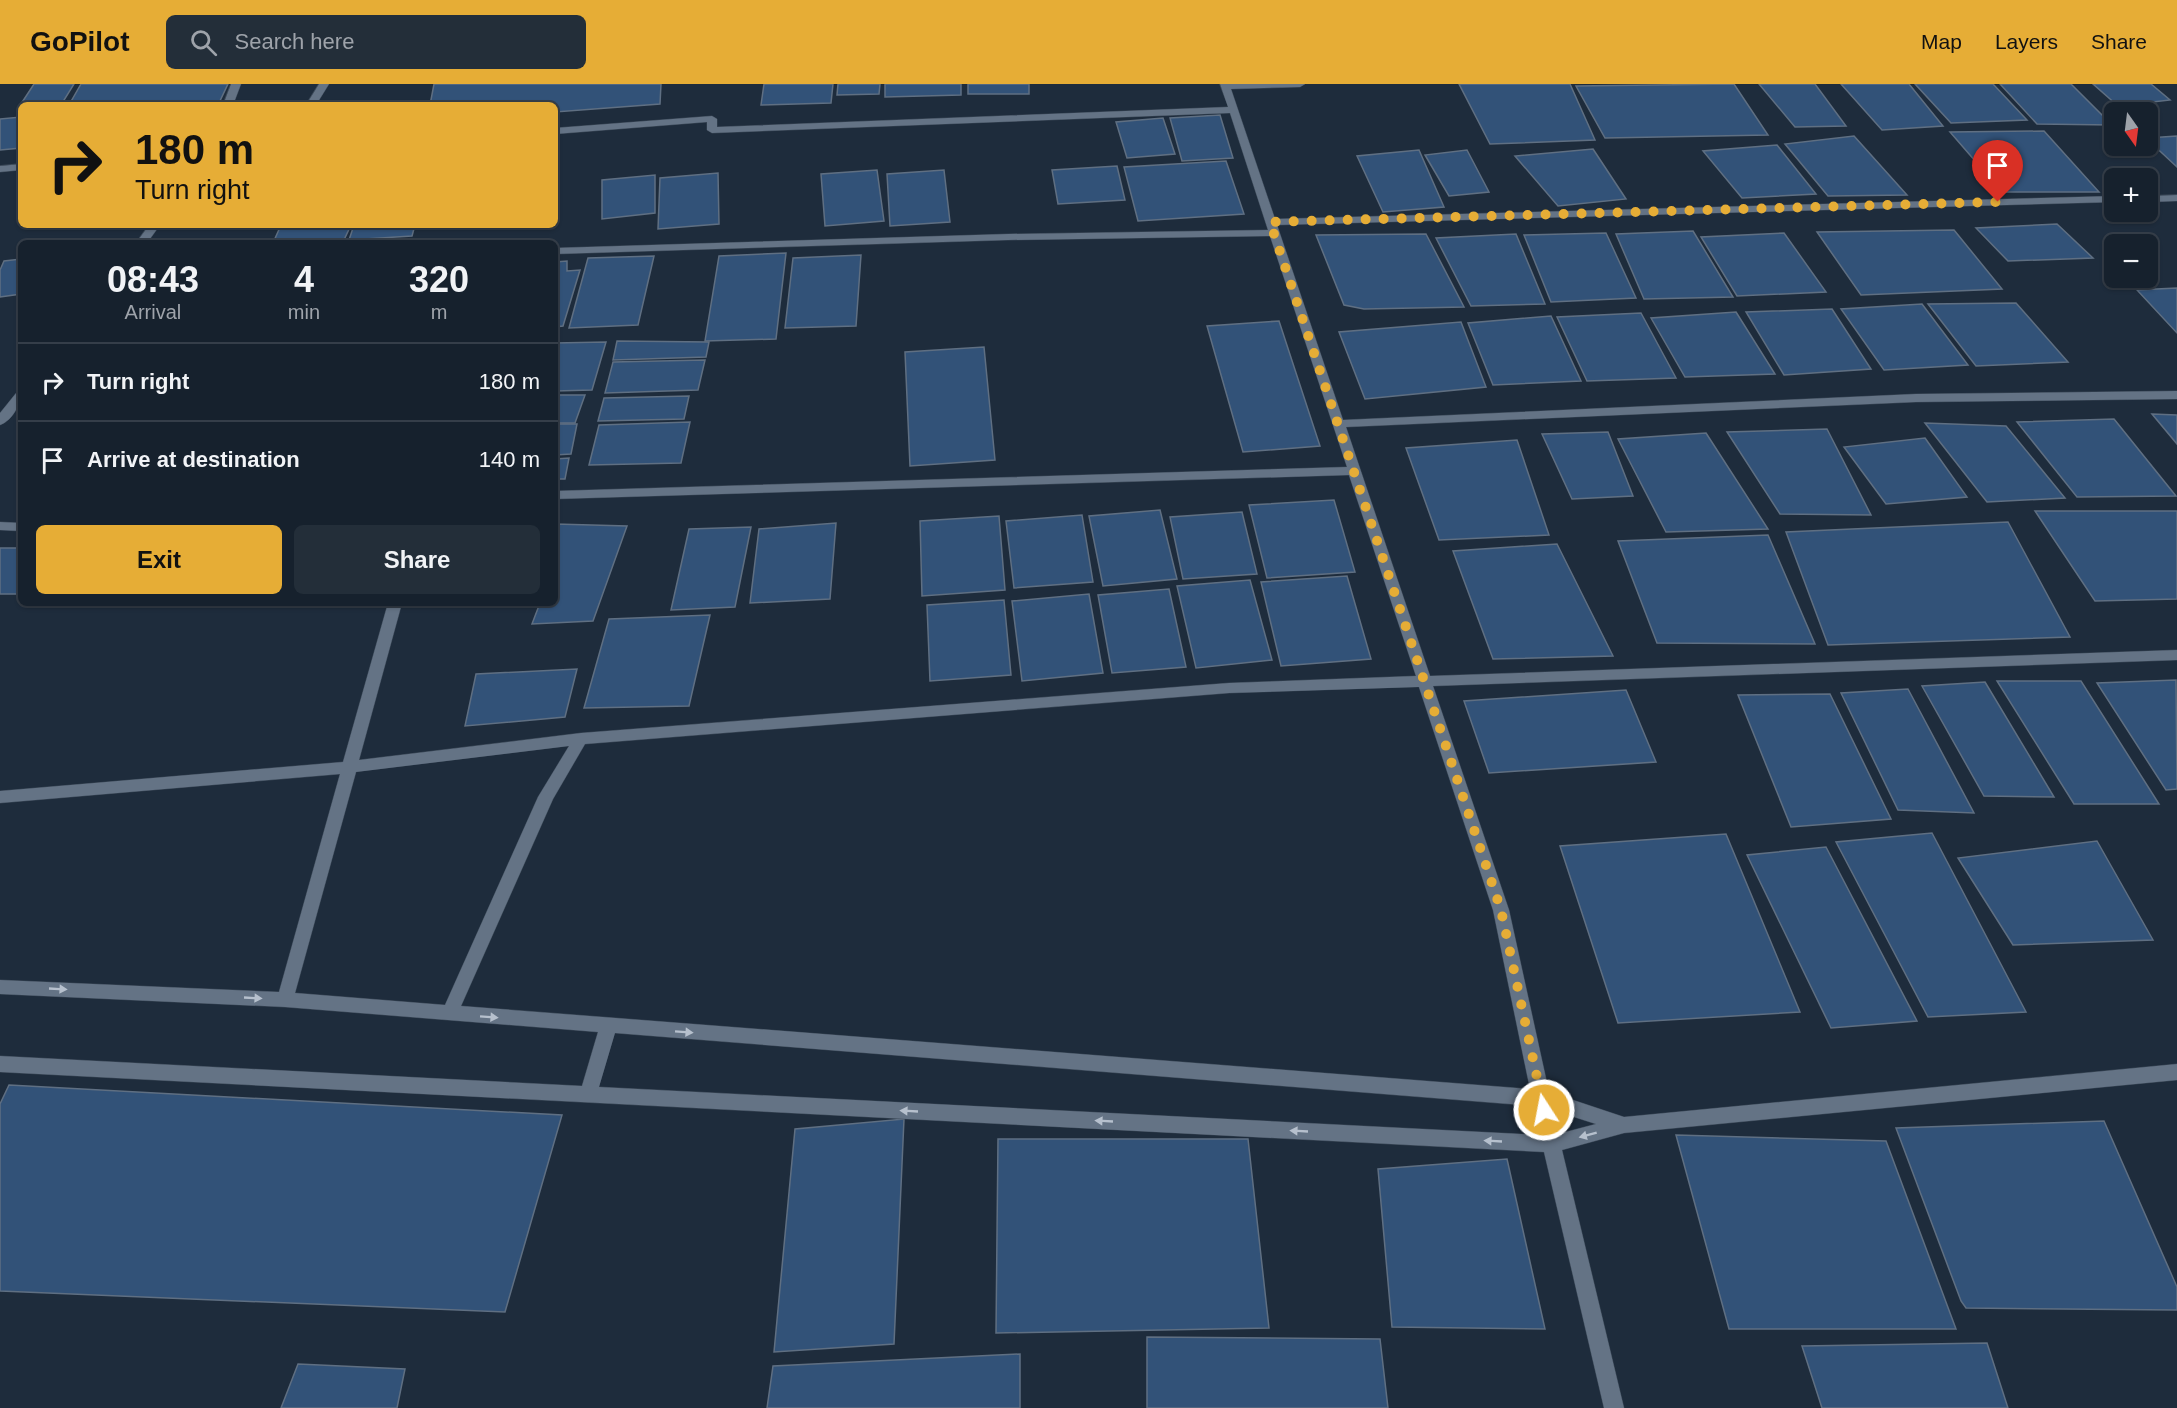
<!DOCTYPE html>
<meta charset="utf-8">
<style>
:root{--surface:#16212d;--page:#232e39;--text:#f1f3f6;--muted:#9ea3aa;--line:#353e49;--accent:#e6ad36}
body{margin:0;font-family:Arial,sans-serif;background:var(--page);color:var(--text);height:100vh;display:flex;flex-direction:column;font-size:22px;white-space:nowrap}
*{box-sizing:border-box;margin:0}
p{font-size:20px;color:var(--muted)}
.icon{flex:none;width:33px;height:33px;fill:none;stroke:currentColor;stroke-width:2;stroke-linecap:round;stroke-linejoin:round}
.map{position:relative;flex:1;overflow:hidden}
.details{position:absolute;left:18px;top:156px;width:540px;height:366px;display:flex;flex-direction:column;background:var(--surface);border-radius:9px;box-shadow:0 2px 4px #0004,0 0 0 2px var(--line)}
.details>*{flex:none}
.hud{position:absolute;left:18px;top:18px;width:540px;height:126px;border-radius:9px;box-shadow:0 2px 4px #0004,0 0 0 2px var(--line);background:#e6ad36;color:#111;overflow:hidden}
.needle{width:39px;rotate:166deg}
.fabs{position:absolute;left:2104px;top:18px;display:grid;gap:12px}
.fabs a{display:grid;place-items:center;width:54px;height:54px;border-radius:9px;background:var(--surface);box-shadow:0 2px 4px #0004,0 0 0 2px var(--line);font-size:30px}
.pin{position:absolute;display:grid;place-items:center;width:51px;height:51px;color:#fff;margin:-62px -26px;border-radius:50% 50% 50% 0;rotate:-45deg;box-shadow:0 0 6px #0007}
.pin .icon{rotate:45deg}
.me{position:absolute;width:66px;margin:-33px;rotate:349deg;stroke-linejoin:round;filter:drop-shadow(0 0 4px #0008)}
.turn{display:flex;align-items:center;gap:21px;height:126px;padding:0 18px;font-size:27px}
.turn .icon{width:78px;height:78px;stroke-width:2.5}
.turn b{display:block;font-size:42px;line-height:51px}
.eta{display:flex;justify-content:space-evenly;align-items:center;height:102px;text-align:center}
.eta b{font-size:36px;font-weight:700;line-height:42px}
.primary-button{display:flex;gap:12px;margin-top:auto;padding:12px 18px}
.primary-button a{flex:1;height:69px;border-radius:9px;background:var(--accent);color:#111;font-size:24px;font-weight:700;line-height:69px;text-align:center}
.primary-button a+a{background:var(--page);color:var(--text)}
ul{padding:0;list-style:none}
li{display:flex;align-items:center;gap:18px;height:78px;padding:0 18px;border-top:2px solid var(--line)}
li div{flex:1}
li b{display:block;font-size:22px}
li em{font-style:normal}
header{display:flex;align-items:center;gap:36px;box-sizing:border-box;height:84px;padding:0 30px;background:var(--accent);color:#111}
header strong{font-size:28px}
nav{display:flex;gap:33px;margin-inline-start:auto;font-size:21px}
.search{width:420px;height:54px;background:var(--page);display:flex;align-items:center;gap:15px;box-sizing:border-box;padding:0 21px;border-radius:9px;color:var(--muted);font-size:22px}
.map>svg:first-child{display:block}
</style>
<header>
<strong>GoPilot</strong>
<div class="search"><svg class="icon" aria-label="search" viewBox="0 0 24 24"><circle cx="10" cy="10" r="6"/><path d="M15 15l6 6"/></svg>Search here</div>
<nav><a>Map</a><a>Layers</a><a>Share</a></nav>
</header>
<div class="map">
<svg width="2177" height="1324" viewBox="0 0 2177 1324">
<rect width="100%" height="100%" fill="#1e2c3c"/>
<!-- building -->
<g fill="#325278" stroke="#5f6f82" stroke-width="1.5">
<path d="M34 0H74L61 21H21L19 23Z"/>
<path d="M81 0H228L218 21H69Z"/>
<path d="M434 0H661L660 20 555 28V21H430Z"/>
<path d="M764 0H833L831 19 761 21Z"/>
<path d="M838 0H880L879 10 837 11Z"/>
<path d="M885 0H961V11L885 13Z"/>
<rect x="968" y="0" width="61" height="10"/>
<path d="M1459 0H1570L1595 56 1490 60Z"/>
<path d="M1734 0 1768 51 1605 54 1576 2Z"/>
<path d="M1759 0H1815L1846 42 1795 43Z"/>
<path d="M1841 0H1909L1943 42 1882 46Z"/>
<path d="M1915 0H1993L2027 36 1951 39Z"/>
<path d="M2000 0H2071L2112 41 2037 40Z"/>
<path d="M2093 0H2151L2170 16 2118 22Z"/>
<path d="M1220 31 1233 74 1182 77 1170 34Z"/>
<path d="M21 33V64L0 66V35Z"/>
<path d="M1163 34 1175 70 1127 74 1116 38Z"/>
<path d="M2044 47 2099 108H2002L1950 48Z"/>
<path d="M1854 52 1907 111 1828 112 1785 60Z"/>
<path d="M2177 52V83L2148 56V54Z"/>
<path d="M1777 61 1816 110 1742 114 1703 67Z"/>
<path d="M1593 65 1626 115 1558 122 1515 72Z"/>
<path d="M1419 66 1444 123 1383 128 1357 72Z"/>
<path d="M1467 66 1489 108 1449 112 1425 71Z"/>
<path d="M1226 77 1244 130 1138 137 1124 83Z"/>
<path d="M1117 82 1125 116 1058 120 1052 86Z"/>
<path d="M877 86 884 137 825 142 821 90Z"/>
<path d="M944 86 950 138 890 142 887 90Z"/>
<path d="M718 89 719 140 658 145 660 94Z"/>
<path d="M655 91V129L602 135V96Z"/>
<path d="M2057 140 2093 174 2008 177 1976 144Z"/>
<path d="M281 141H351L343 158 273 159Z"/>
<path d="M354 141H415L412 152 349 156Z"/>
<path d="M1954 146 2002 205 1861 211 1817 148Z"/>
<path d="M1693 147 1733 213 1644 215 1616 150Z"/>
<path d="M1606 149 1636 214 1551 218 1524 151Z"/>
<path d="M1784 149 1826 208 1737 212 1701 153Z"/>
<path d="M1426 150 1464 223 1364 225 1344 221 1316 151Z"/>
<path d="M1516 150 1545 220 1471 222 1436 154Z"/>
<path d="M786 169 776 255 705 257 719 172Z"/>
<path d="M861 171 856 242 785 244 793 174Z"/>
<path d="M654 172 638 241 569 244 588 174Z"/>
<path d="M21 175V210L0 213V186L4 177Z"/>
<path d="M567 177V187L580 186 563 242 555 243V178Z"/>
<path d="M2177 204V249L2137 206Z"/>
<path d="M2016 219 2068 278 1976 282 1928 220Z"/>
<path d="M1922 220 1968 281 1884 286 1841 225Z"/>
<path d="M1832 225 1871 285 1784 291 1746 228Z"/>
<path d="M1736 228 1775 290 1685 293 1651 234Z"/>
<path d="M1641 229 1676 294 1587 297 1557 233Z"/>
<path d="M1551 232 1581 297 1493 301 1468 239Z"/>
<path d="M1279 237 1320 362 1243 368 1207 242Z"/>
<path d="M1461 238 1486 303 1365 315 1339 248Z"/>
<path d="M617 257 709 258 706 273 613 276Z"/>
<path d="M606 258 592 306 555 307V259Z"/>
<path d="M984 263 995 376 910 382 905 268Z"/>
<path d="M705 276 698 306 605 309 613 278Z"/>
<path d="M555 311H585L575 339H555Z"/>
<path d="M689 312 684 335 598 337 604 314Z"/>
<path d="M2152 330 2177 331V360Z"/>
<path d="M2114 335 2176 412 2077 413 2017 338Z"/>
<path d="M690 338 681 379 589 381 599 341Z"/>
<path d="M1925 339 2006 342 2065 414 1987 418Z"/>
<path d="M555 340H577L571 370 555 371Z"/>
<path d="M1827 345 1871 431 1780 430 1727 348Z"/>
<path d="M1608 348 1633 412 1572 415 1542 350Z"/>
<path d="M1706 349 1768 445 1666 448 1618 355Z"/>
<path d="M1925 354 1967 413 1886 420 1844 363Z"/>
<path d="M1517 356 1549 451 1439 456 1406 364Z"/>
<path d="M569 374 565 395H555V375Z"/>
<path d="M1334 416 1355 488 1267 494 1249 421Z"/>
<path d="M1160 426 1177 495 1103 502 1089 432Z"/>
<path d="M2035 427H2177V515L2095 517Z"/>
<path d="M1242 428 1257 490 1183 495 1170 433Z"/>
<path d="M1082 431 1093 498 1014 504 1006 437Z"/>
<path d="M999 432 1005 506 922 512 920 437Z"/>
<path d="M2008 438 2070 553 1828 561 1786 448Z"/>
<path d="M836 439 830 515 750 519 759 445Z"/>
<path d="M555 440 627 442 593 537 532 540 540 519H555Z"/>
<path d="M751 443 735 523 671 526 689 445Z"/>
<path d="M1768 451 1815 560 1657 559 1618 457Z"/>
<path d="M1557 460 1613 572 1493 575 1453 467Z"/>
<rect x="0" y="464" width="21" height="46"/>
<path d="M1347 492 1371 575 1281 582 1261 498Z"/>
<path d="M1250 496 1272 576 1196 584 1177 502Z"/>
<path d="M1169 505 1186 583 1112 589 1098 511Z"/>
<path d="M1089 510 1103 589 1022 597 1012 517Z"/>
<path d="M1004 516 1011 591 930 597 927 521Z"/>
<path d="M710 531 689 622 584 624 609 535Z"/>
<path d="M577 585 565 633 465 642 476 590Z"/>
<path d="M2176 596 2177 705 2166 706 2097 599Z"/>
<path d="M1997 597H2081L2159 720H2074Z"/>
<path d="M1985 598 2054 713 1984 712 1922 602Z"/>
<path d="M1908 605 1974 729 1898 726 1841 609Z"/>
<path d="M1626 606 1656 678 1489 689 1464 617Z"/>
<path d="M1830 610 1891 735 1791 743 1738 611Z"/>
<path d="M1932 749 2026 928 1928 933 1836 758Z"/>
<path d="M1726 750 1800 928 1618 939 1560 762Z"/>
<path d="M2097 757 2153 856 2013 861 1958 774Z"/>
<path d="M1826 763 1917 937 1831 944 1747 771Z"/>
<path d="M9 1001 562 1031 505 1228 0 1207V1020Z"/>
<path d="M904 1035 894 1260 774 1268 795 1045Z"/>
<path d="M2104 1037 2177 1203V1226L1966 1224 1961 1217 1896 1044Z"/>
<path d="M1676 1051 1886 1057 1956 1245H1729Z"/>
<path d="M998 1055H1248L1269 1244 996 1249Z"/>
<path d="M1507 1075 1545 1245 1392 1243 1378 1085Z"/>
<path d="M1147 1253 1380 1255 1388 1324H1147Z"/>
<path d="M1987 1259 2008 1324H1822L1802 1262Z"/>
<path d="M1020 1270V1324H767L773 1282Z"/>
<path d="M298 1280 405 1285 397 1324H281Z"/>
</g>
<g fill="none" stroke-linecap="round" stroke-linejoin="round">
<defs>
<g id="minor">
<path d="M231 0H241L233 21H223Z"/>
<path d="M319 0H329L316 21H306Z"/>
<path d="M1220 0H1305L1300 3 1231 5 1275 135 2115 112V118L1277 141 1343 336 1916 310 2177 307V315L1916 318 1346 343 1430 592 2177 566V576L1433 602 1509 826 1549 1008 1624 1033 2177 980V996L1624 1049 1562 1066 1624 1324H1604L1544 1068 0 988V972L582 1002 598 948 285 923 0 910V896L279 908 340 690 0 719V707L343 678 388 519H402L359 676 581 649 1229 599 1416 592 1349 391 555 415V407L1347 383 1270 152 1008 156 555 170V164L1008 150 1268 146 1230 29 712 49 707 46V38L555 50V44L712 32 717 35V43L1228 23ZM1419 603 1493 826 1530 1005 461 922 553 715 585 660 1229 609ZM569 662 538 713 445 921 295 909 356 688ZM615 949 1534 1022 1540 1051 599 1003ZM1552 1026 1596 1040 1558 1050Z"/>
<path d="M21 80V86L0 88V82Z"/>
<path d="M2177 111V117L2148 118V112Z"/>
<path d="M149 141H160L147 159H136Z"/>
<path d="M21 307C21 320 13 336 0 341V329L17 308Z"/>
<path d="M0 438 21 439V447L0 446Z"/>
</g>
</defs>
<!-- minor casing -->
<use href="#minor" stroke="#3b4857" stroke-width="1"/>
<!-- minor -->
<use href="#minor" fill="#647385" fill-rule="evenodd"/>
</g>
<!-- one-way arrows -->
<defs><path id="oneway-solid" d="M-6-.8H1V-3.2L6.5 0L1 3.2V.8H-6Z" transform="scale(1.5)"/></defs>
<g fill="#b6c0cd">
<use href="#oneway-solid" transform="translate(58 905) rotate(3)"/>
<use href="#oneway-solid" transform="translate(253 914) rotate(3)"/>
<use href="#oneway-solid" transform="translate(489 933) rotate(4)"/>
<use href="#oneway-solid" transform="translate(684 948) rotate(4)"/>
<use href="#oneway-solid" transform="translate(909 1027) rotate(-177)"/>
<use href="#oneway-solid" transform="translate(1104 1037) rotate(-177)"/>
<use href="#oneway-solid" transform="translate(1299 1047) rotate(-177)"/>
<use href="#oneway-solid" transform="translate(1588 1051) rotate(165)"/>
<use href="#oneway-solid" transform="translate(1493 1057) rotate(-177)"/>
</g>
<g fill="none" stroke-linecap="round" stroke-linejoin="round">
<!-- route -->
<path stroke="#e6ad36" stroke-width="10" stroke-dasharray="0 18" d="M1544 1026 1501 826 1270 138 1998 118"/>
</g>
</svg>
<div class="fabs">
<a><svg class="needle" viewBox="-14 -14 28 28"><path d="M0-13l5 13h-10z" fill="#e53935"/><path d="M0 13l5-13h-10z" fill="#9ea3aa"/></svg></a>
<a>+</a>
<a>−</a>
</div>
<div class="pin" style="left:1998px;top:118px;background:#d93025"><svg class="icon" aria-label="arrive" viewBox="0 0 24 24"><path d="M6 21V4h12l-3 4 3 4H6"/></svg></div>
<svg class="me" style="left:1544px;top:1026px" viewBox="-20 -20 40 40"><circle r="17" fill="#e6ad36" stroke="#fff" stroke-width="3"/><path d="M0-11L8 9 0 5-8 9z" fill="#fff"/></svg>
<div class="hud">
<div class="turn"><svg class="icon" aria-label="right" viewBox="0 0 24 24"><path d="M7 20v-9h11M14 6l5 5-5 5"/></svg><div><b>180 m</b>Turn right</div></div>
</div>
<section class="details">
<div class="eta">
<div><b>08:43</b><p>Arrival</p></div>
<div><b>4</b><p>min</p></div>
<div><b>320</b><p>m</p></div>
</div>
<ul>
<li><svg class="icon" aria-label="right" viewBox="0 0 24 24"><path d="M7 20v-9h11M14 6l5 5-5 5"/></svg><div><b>Turn right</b></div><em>180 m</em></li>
<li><svg class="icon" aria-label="arrive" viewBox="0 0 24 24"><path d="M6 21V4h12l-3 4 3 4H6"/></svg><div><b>Arrive at destination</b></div><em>140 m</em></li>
</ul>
<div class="primary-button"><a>Exit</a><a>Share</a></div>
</section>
</div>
